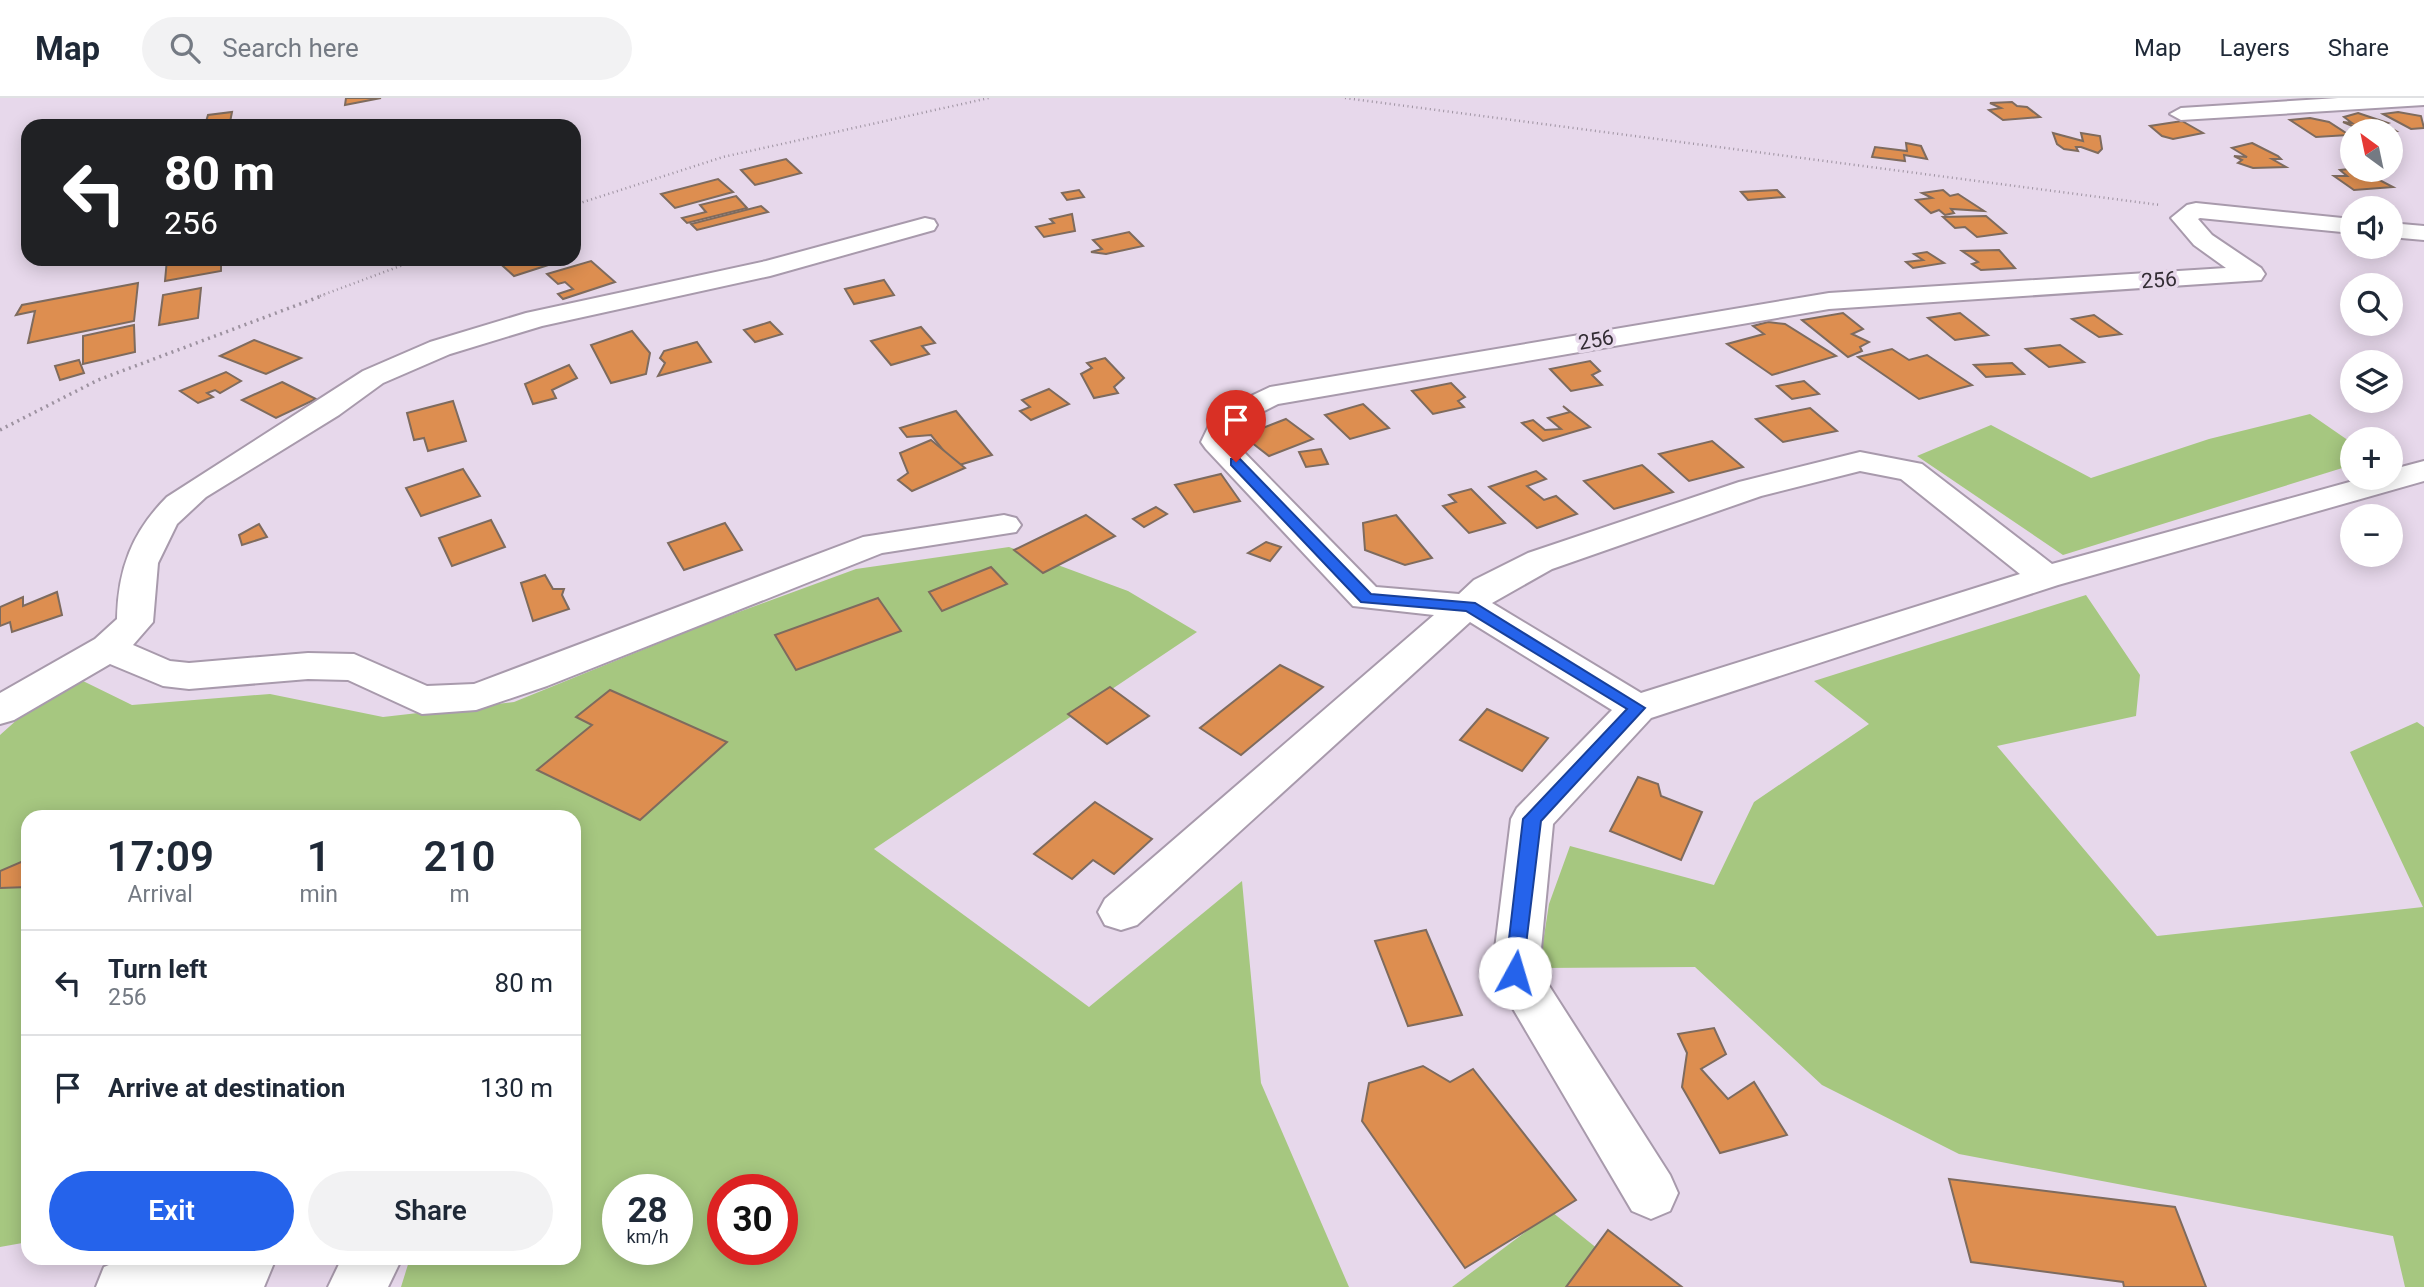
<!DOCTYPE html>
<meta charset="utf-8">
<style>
:root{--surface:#fff;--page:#f2f2f3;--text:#1f2937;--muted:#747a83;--line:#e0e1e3;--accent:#2563eb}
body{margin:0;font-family:Roboto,sans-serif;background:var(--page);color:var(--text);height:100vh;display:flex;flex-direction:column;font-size:26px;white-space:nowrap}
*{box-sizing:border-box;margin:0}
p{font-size:23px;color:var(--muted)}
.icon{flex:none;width:38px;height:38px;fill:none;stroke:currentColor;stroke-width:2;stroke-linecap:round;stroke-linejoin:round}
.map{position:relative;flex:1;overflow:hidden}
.details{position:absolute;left:21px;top:712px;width:560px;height:455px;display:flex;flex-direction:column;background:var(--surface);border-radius:21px;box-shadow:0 4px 18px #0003}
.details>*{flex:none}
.banner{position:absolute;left:21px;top:21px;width:560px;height:147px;border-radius:21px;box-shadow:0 4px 18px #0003;background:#202124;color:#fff;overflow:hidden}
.needle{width:46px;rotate:327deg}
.tools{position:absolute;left:2340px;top:21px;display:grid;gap:14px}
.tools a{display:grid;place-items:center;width:63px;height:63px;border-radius:50%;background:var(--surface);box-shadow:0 4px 18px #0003;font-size:35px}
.speed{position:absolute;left:602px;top:1076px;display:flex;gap:14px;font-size:35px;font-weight:700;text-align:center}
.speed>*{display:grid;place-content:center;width:91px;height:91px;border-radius:50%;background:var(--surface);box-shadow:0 4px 18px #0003;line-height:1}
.speed small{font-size:18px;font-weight:400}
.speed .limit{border:10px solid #d22;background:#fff;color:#111}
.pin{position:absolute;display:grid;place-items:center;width:60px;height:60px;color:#fff;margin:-72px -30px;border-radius:50% 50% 50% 0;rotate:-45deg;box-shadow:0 0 7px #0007}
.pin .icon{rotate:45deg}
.me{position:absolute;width:77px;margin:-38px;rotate:6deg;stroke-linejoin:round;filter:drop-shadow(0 0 5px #0008)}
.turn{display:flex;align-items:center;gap:24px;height:147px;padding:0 28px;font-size:32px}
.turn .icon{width:91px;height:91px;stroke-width:2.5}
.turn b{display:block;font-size:49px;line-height:60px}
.eta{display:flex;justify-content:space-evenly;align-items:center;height:119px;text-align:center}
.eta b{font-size:42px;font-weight:600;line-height:49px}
.cta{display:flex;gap:14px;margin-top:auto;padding:14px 28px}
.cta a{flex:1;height:80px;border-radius:42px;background:var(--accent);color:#fff;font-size:28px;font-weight:600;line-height:80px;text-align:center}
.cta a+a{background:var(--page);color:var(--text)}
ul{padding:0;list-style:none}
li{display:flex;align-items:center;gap:21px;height:105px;padding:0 28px;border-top:2px solid var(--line)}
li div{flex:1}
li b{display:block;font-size:26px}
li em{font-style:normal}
header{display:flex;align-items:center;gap:42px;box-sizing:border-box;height:98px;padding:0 35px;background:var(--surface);border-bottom:2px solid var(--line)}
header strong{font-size:33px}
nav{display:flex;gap:38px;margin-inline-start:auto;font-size:24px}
.search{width:490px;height:63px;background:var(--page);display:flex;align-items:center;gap:18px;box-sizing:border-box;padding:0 24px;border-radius:38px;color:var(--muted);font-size:26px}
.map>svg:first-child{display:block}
</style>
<header>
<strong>Map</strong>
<div class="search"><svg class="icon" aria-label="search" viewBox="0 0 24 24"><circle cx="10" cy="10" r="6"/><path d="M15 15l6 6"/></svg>Search here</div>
<nav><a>Map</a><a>Layers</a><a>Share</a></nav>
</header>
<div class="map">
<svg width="2424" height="1189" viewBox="0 0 2424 1189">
<rect width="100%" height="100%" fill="#e7d8eb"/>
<!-- green -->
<g fill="#a6c780" fill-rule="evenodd">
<path d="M2310 316 2352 345V367L2063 457 1917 358 1991 327 2091 380 2209 341Z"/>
<path d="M1009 449 1128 493 1197 534 874 751 1089 909 1242 783 1261 985 1349 1189H401L410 1160H574V719H28V1144L0 1149V637L47 595 83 583 132 607 270 596 383 619 514 604 706 526 856 471ZM618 1092H677V1152H618ZM723 1092H782V1152H723Z"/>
<path d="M2086 497 2140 577 2136 618 1997 648 2157 838 2423 809 2350 654 2417 624 2424 629V1189H2405L2393 1138 1959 1056 1822 987 1695 869 1539 870 1549 806 1570 748 1714 787 1754 704 1869 626 1814 583Z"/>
<path d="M1552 1114 1645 1189H1452Z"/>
</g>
<!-- building -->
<g fill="#dd8e50" stroke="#7e6b5e" stroke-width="2">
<path d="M346 0H381L345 7Z"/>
<path d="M2012 4 2017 8 2027 9 2040 19 2003 22 1989 12 2001 10 1990 5Z"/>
<path d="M232 14 230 24 205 27 208 17Z"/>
<path d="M2398 14 2421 18 2424 30 2411 31 2383 16Z"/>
<path d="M2358 15 2388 25 2385 26 2396 33H2364L2343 24 2352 25 2344 19Z"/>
<path d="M2310 20 2329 24 2349 37 2316 39 2290 22Z"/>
<path d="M2182 23 2203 35 2173 41 2162 38 2150 28Z"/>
<path d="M2053 35 2083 43 2081 35 2100 38 2102 51 2098 55 2081 49H2076L2078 53 2064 51 2057 46Z"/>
<path d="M1906 45 1921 48 1927 61 1904 57 1905 63 1872 59 1875 49 1907 53Z"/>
<path d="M2252 45 2278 58 2281 61H2272L2286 69 2253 70 2238 65 2242 62 2234 58 2247 59 2232 50Z"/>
<path d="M786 61 801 75 755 87 741 72Z"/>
<path d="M2349 71 2366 75 2393 89 2354 92 2334 78H2347L2340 72Z"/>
<path d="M718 81 733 94 675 110 661 96Z"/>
<path d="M1079 92 1084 99 1067 102 1062 95Z"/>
<path d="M1777 92 1784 99 1748 102 1741 94Z"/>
<path d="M1943 92 1950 98 1958 96 1984 113 1951 111 1954 115 1945 117 1939 112 1931 115 1916 102 1932 100 1922 95Z"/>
<path d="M736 98 747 110 687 125 682 120 706 114 700 107Z"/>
<path d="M761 108 768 114 697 132 691 126Z"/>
<path d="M1072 116 1075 133 1044 139 1036 129 1054 125 1050 121Z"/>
<path d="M1986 118 2006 135 1977 139 1965 129 1955 130 1943 119Z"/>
<path d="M1129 134 1143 148 1106 156 1091 154 1102 151 1093 142Z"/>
<path d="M1999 152 2015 170 1981 172 1972 166 1978 164 1962 153Z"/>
<path d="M1927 154 1944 165 1913 170 1906 164 1923 162 1914 156Z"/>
<path d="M167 161H221V173L165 183Z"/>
<path d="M495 161H558L561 163 514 178Z"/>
<path d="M591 163 615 184 563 201 558 196 573 191 565 184 558 186 547 176Z"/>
<path d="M884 182 894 197 854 206 845 191Z"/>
<path d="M138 185 134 223 28 245 35 213 16 217 22 207Z"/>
<path d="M201 190 198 220 159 227 163 197Z"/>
<path d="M1843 215 1863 231 1852 236 1869 244 1860 249 1862 253 1848 259 1802 222Z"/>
<path d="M1960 215 1988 237 1955 242 1928 220Z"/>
<path d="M2094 217 2121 236 2099 239 2072 221Z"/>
<path d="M770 224 782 236 755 244 744 232Z"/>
<path d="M1768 224 1785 226 1836 258 1772 277 1727 246 1764 236 1753 228Z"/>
<path d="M134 227 135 254 83 266V238Z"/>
<path d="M921 229 935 245 922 248 929 256 891 267 871 243Z"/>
<path d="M632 233 650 255 646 276 611 285 591 247Z"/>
<path d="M254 242 301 260 266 276 220 258Z"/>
<path d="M697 244 711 264 658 278 665 265 660 260 664 253Z"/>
<path d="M2060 247 2084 264 2049 269 2026 251Z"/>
<path d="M1892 251 1909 262 1927 257 1972 287 1919 301 1858 259Z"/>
<path d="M1105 260 1124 280 1114 289 1118 295 1094 300 1081 276 1092 270 1087 265Z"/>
<path d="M79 262 84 275 60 282 55 268Z"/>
<path d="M1590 263 1600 273 1592 277 1602 287 1571 293 1550 271Z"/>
<path d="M2012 265 2024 276 1986 279 1974 267Z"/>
<path d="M569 267 577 280 552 292 556 300 533 306 525 286Z"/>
<path d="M226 274 241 283 220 295 215 292 207 295 213 299 198 305 180 293Z"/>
<path d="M1804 283 1819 296 1792 301 1777 288Z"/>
<path d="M282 284 316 301 276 320 242 302Z"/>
<path d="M1451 285 1465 299 1458 303 1464 309 1433 316 1412 293Z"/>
<path d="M1049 291 1069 306 1031 322 1020 313 1030 309 1022 302Z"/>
<path d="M453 303 466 343 428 353 424 340 414 342 407 315Z"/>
<path d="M1363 306 1389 330 1350 341 1325 317Z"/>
<path d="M1563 308 1590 329 1543 343 1522 325 1533 322 1545 332 1561 331 1548 320 1570 314Z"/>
<path d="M1810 310 1837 333 1783 344 1756 321Z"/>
<path d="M956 313 992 357 956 368 931 337 907 339 900 330Z"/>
<path d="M1286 321 1313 341 1269 358 1247 341 1255 333Z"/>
<path d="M931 342 965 370 912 393 898 382 908 375 900 355Z"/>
<path d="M1712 343 1743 369 1689 383 1659 356Z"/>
<path d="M1321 351 1328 366 1306 369 1299 354Z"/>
<path d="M1642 367 1673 394 1614 411 1584 383Z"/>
<path d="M463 371 480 398 421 418 406 390Z"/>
<path d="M1536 373 1546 381 1527 388 1544 402 1556 398 1577 416 1537 430 1489 389Z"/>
<path d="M1221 376 1240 403 1194 414 1175 387Z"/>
<path d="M1471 391 1505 425 1469 435 1443 408 1456 404 1449 397Z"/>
<path d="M1156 409 1167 416 1144 429 1133 421Z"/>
<path d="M1086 417 1115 438 1043 475 1014 452Z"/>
<path d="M1396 417 1432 460 1405 467 1365 452 1363 425Z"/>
<path d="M491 422 505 449 452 468 439 440Z"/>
<path d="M725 425 742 452 684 472 668 445Z"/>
<path d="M259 426 267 439 242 447 239 437Z"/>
<path d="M1266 444 1281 449 1270 463 1248 455Z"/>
<path d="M991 469 1007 486 942 513 929 494Z"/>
<path d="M545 477 553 491H564L562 497 569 511 533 523 521 485Z"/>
<path d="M57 494 62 517 12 534 10 524 0 528V509L23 499V508Z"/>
<path d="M878 500 901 533 796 572 775 537Z"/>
<path d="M1280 567 1323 589 1241 657 1200 630Z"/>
<path d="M1110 589 1149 618 1107 646 1068 616Z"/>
<path d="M610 592 727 644 640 722 537 672 592 627 576 619Z"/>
<path d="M1487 611 1548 640 1522 673 1460 642Z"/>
<path d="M1638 679 1658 686 1661 698 1702 714 1681 762 1610 733Z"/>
<path d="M1095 704 1152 741 1114 776 1093 762 1072 781 1034 756Z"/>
<path d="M28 761V789L0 790V773Z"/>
<path d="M1426 832 1462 917 1408 928 1375 843Z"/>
<path d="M1714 930 1726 956 1701 971 1728 1001 1754 984 1787 1037 1720 1055 1682 989 1687 955 1678 936Z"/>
<path d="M1423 968 1450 984 1473 971 1576 1102 1465 1170 1362 1023 1369 985Z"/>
<path d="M1949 1081 2175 1109 2206 1189H2124L2123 1184 1971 1164Z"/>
<path d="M1608 1132 1682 1189H1566Z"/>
</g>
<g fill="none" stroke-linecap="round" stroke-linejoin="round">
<defs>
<g id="minor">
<path d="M2338 0H2424V7L2181 22 2170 16 2181 10Z"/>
<path d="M2196 105 2352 121V135L2200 120 2198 121 2212 137 2261 170 2265 176 2261 182 1829 211 1278 306 1239 326 1233 343 1376 489 1459 496 1474 482 1528 455 1739 384 1860 354 1922 366 2052 466 2364 380H2390V372L2424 363V383L2058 487 1651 620 1553 726 1539 872 1670 1077 1678 1095 1670 1113 1651 1121 1632 1113 1492 875 1511 721 1517 710 1612 612 1470 524 1137 827 1121 832 1105 827 1098 814 1105 801 1434 517 1353 508 1206 351 1201 344 1215 315 1270 289 1829 195 2226 170 2194 147 2171 120 2187 107ZM1860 373 1901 381 2020 476 1641 595 1492 505 1552 471 1761 398Z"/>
<path d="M925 120 934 122 937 127 934 132 770 178 542 228 450 256 383 285 339 317 206 399 177 426 158 465 153 524 133 547 170 563 189 565 308 555 354 556 427 588 474 586 863 439 1004 417 1016 420 1021 427 1016 434 882 455 547 588 476 612 422 616 348 582 308 581 189 591 163 588 110 566 14 622 0 626V595L95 541 117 521C118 471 132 434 167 399L363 273 430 244 526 215 766 163Z"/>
<path d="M2390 125 2424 128V142L2390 139Z"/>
<path d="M126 1160H276L264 1189H96L104 1169Z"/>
<path d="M342 1160H402L388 1189H328Z"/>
</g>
</defs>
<!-- minor casing -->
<use href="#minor" stroke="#a89aac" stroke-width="4"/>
<!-- path-far1 -->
<g stroke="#9d92a0" stroke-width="2.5" stroke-dasharray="1 3.5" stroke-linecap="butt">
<path d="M1345 0 2160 107"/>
<path d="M574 107 723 59 989 0"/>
<path d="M320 198 419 161"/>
</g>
<!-- path -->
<path stroke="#9d92a0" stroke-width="3.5" stroke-dasharray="2 4.5" stroke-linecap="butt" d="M0 332 98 282 324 197"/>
<!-- minor -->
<use href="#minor" fill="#fff" fill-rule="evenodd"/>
</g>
<!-- route -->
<path fill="#2563eb" stroke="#184099" stroke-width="2" d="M1231 361H1240L1371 496 1475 505 1645 610 1541 723 1522 880H1508L1505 875 1523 721 1627 611 1466 513 1361 504 1231 367Z"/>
<g text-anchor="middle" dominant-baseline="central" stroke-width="7" stroke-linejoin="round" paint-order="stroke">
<!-- far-street labels -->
<g font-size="21" fill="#332d34" stroke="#e7d8eb">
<text transform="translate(2159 182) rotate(-4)">256</text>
<text transform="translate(1596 242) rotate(-10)">256</text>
</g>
</g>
</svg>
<div class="tools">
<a><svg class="needle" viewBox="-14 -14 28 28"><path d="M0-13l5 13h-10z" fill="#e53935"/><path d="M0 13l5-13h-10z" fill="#747a83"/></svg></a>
<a><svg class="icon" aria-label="sound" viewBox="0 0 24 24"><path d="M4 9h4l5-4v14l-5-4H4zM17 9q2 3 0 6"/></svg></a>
<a><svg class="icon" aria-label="search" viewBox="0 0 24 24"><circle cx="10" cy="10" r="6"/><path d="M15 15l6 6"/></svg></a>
<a><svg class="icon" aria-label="layers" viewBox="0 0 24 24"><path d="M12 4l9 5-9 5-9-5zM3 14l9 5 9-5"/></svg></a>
<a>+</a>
<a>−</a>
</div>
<div class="speed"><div>28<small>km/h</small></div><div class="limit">30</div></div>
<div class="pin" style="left:1236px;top:364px;background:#d93025"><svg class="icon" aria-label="arrive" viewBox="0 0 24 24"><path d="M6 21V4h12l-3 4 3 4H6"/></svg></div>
<svg class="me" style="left:1515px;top:875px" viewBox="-20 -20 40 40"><circle r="19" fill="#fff"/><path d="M0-13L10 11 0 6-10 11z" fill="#2563eb"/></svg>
<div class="banner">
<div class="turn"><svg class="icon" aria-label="left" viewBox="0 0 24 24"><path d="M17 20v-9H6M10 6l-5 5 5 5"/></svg><div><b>80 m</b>256</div></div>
</div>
<section class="details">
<div class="eta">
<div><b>17:09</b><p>Arrival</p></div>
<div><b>1</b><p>min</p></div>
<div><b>210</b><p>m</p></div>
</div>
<ul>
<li><svg class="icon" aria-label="left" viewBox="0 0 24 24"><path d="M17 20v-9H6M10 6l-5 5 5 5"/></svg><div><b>Turn left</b><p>256</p></div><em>80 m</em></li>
<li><svg class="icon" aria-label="arrive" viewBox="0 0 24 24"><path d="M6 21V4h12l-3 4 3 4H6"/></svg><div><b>Arrive at destination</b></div><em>130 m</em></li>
</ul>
<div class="cta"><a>Exit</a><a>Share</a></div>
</section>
</div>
